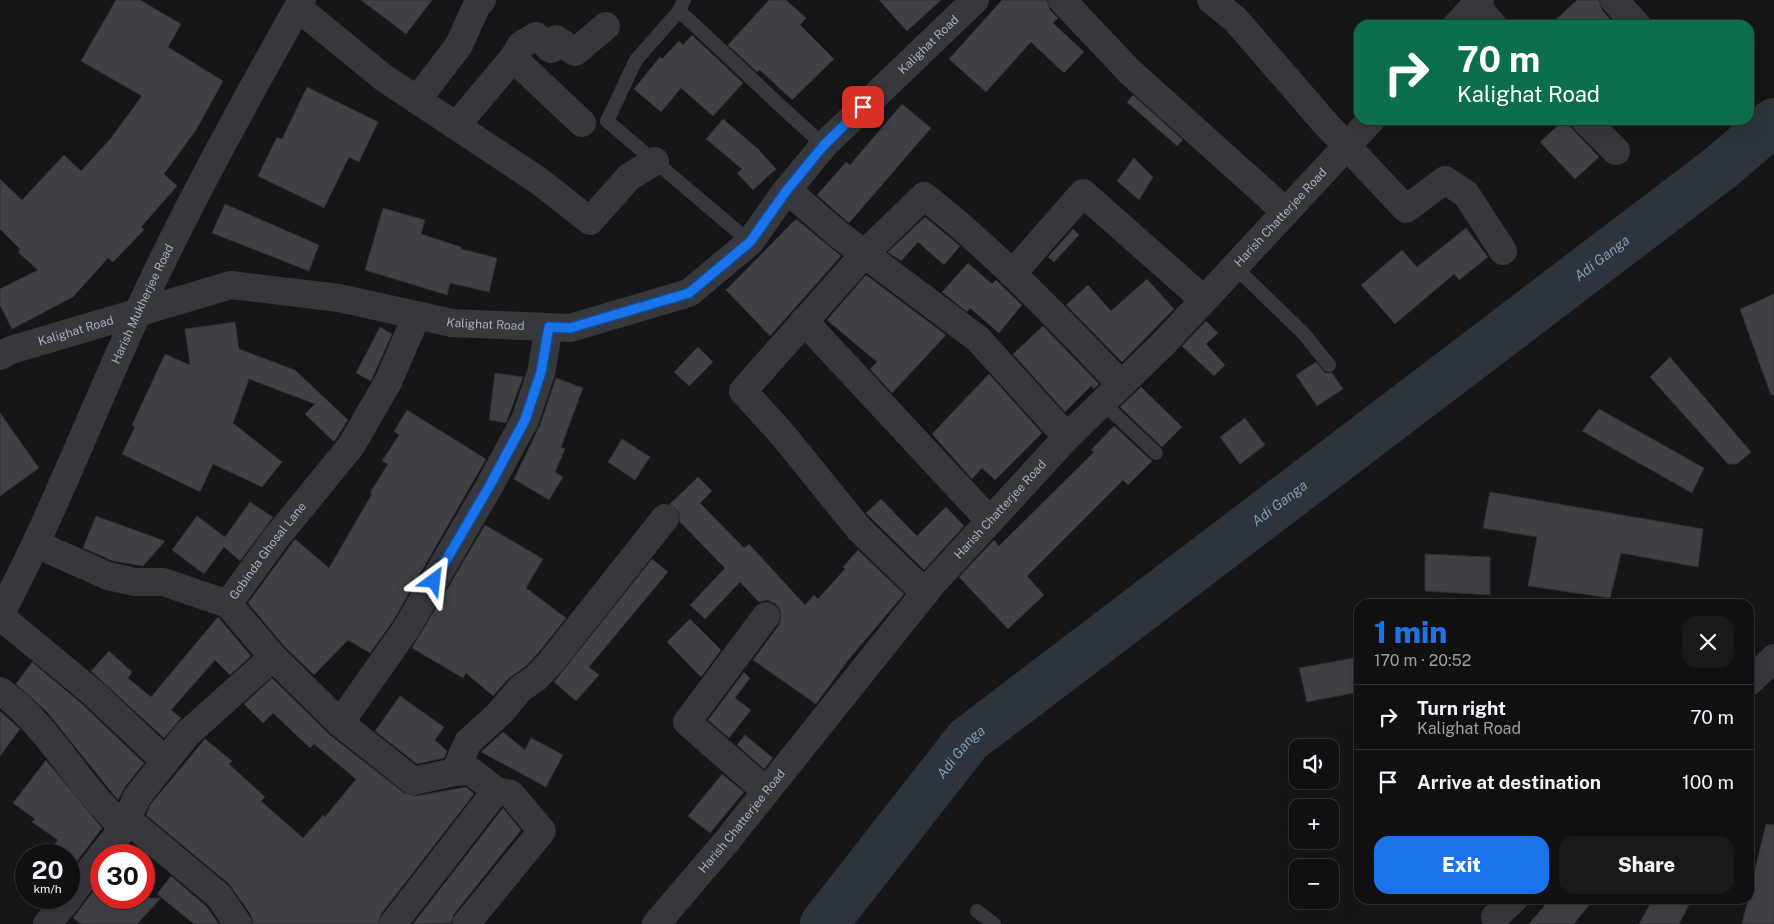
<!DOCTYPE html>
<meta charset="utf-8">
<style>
:root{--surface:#101012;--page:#19191b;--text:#f1f3f6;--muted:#9c9d9f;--line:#303032;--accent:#1a73e8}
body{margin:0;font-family:"Public Sans",sans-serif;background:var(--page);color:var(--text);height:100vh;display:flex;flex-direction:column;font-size:19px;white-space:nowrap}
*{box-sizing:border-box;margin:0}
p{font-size:16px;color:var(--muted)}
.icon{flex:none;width:28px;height:28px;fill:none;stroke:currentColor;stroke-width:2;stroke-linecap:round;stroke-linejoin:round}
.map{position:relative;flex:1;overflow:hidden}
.drawer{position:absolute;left:1354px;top:599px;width:400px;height:305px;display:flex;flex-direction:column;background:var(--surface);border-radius:15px;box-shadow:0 5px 20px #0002,0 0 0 1px var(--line)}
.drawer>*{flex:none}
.hud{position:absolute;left:1354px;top:20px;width:400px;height:105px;border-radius:15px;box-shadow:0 5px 20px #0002,0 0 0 1px var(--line);background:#0b6e4f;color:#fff;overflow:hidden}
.tools{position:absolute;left:1289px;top:739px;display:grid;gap:10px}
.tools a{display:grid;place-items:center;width:50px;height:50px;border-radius:10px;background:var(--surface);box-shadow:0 5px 20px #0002,0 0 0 1px var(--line);font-size:25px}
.speed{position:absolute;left:15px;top:844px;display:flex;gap:10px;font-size:25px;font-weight:700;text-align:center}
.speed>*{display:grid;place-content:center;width:65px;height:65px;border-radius:50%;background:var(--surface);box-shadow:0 5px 20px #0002,0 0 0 1px var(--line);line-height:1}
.speed small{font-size:12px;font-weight:400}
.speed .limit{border:8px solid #d22;background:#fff;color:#111}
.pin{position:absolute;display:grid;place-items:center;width:42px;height:42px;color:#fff;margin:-21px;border-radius:10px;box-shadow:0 2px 8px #0006}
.me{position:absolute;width:55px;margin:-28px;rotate:30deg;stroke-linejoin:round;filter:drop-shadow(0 0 4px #0008)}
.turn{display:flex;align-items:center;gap:18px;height:105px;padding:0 20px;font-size:22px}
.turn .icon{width:65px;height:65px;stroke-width:2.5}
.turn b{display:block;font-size:35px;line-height:42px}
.round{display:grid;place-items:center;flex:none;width:52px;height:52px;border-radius:15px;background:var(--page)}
.overview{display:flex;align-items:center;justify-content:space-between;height:85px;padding:0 20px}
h1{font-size:30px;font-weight:800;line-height:38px;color:var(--accent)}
.action{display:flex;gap:10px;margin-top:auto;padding:10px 20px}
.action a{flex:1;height:58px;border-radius:15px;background:var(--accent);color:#fff;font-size:20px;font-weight:800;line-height:58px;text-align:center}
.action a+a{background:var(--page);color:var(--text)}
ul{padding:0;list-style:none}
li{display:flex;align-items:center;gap:15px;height:65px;padding:0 20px;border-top:1px solid var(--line)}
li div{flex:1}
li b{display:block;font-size:19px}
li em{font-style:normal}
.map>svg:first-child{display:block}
</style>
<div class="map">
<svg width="1774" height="924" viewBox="0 0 1774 924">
<rect width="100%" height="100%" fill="#161618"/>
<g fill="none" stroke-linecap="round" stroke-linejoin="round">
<!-- river -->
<path stroke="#2c353c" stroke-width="48" id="s1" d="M824 924 968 740 1720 168 1774 122"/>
</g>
<!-- building -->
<g fill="#404145" stroke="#303034">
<path d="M116 0H140L181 24 168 47 223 81 196 130 164 174 177 186 141 227 144 230 113 262 108 258 73 297 12 329 0 305V289L38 270 18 252 20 249 0 229V179L22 200 64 155 81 171 111 138 142 96 81 61Z"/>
<path d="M361 0H432L406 34Z"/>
<path d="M769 0H786L806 18 800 25 834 59 792 100 760 70 757 72 728 45Z"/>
<path d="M879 0H941L907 31Z"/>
<path d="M1002 0H1047L1050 10 1058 18 1053 23 1084 52 1064 73 1031 42 986 92 949 59Z"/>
<path d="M1577 0H1599L1602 10 1610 19 1604 25H1550Z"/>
<path d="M692 35 743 83 713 116 681 88 661 112 634 89 660 57 662 59 679 41 683 45Z"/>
<path d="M307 87 378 122 359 162 349 157 324 208 258 176 277 137 282 139Z"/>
<path d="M1133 95 1183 140 1177 146 1127 102Z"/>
<path d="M902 104 931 128 849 223 817 195 846 162 850 165Z"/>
<path d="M723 119 758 149 776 169 753 190 737 173 742 169 706 139Z"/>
<path d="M1564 120 1599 157 1575 179 1540 142Z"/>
<path d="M1134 158 1153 177 1139 200 1117 181Z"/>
<path d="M225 204 319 245 309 271 212 233Z"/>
<path d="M383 208 425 220 421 234 461 247V249L497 258 489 292 450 283 447 295 365 270Z"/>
<path d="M925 217 960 246 944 265 918 242 901 261 888 252Z"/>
<path d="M796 219 841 256 770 336 726 290Z"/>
<path d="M1466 228 1488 257 1459 280 1454 274 1395 324 1361 285 1402 250 1417 267Z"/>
<path d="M1073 229 1079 235 1054 262 1048 257Z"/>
<path d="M968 263 992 284 996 280 1022 305 999 333 970 308 967 312 942 292Z"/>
<path d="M866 275 946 335 892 393 870 369 877 362 827 320Z"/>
<path d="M1147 279 1174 309 1122 362 1066 305 1088 285 1111 311Z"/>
<path d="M1774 294V395H1771L1740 309Z"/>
<path d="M1206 321 1218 333 1206 344 1225 365 1214 376 1182 346Z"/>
<path d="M235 322 239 349 295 370 348 420 334 442 305 414 315 404 249 379 233 423 282 462 262 487 213 464 200 492 122 454 135 427 132 425 165 354 190 365 185 329Z"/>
<path d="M1043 326 1099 384 1094 389 1091 386 1065 412 1013 354Z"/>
<path d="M380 327 392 334 371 381 356 373Z"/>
<path d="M698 347 713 362 689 386 674 372Z"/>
<path d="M1670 357 1751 452 1737 464H1728L1650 377Z"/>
<path d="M1316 362 1325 373H1332L1343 389 1317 406 1296 375Z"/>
<path d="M495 373 523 377 506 423 489 420Z"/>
<path d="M989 374 1042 433 995 480 982 468 972 479 932 434Z"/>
<path d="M556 378 583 388 561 447 565 449 555 472 563 477 549 500 514 479 540 425Z"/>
<path d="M1141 387 1182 427 1162 447 1120 407Z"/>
<path d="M1599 409 1704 468 1692 493 1582 431Z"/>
<path d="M407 410 486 459 393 621 370 653 348 640 314 675 284 646 248 603 295 539 329 568 372 494 370 493 388 464 382 461 399 435 394 431Z"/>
<path d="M0 413 39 468 0 496Z"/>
<path d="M1245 418 1265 445 1240 464 1220 437Z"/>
<path d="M1114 426 1152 461 1128 485 1123 480 1027 576 1044 595 1008 629 959 577 994 540 999 546 1094 452 1091 450Z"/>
<path d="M622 439 650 457 635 480 608 462Z"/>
<path d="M698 477 712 491 700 503 744 548 749 544 805 605 814 595 818 599 845 569 843 567 858 550 904 594 849 659 816 704 753 660 779 625 781 618 780 610 776 604 767 600 759 602 740 582 705 619 690 605 725 568 680 522 679 512 670 504Z"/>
<path d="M1490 492 1703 529 1698 567 1621 553 1610 598 1528 586 1537 537 1483 528Z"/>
<path d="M881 499 917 536 946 507 964 526 924 570 866 513Z"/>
<path d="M250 502 273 517 240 561 224 547 204 574 172 550 197 516 225 537Z"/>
<path d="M96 516 165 541 143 566 113 561 83 548Z"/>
<path d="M485 525 543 559 526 588 566 618 539 652 526 666 508 679 493 696 466 673 463 678 412 648Z"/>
<path d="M1425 554 1490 557V595L1425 591Z"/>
<path d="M652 559 668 572 589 667 599 675 576 701 554 682Z"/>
<path d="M218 617 251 656 230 675 215 660 171 710 181 718 164 738 91 671 109 651 132 672 128 678 151 697Z"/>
<path d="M690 619 721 650 701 677 667 642Z"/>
<path d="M1359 657V692L1307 702 1299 668Z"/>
<path d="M32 662 82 704 144 763 125 787 118 800 47 712 16 684Z"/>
<path d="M744 672 750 678 735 698 751 710 729 738 708 720Z"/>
<path d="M272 678 330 735 404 793 416 796 466 787 474 794 381 914 378 924H253L251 915 229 884 146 815 150 805 205 739 232 761 229 764 265 797 261 801 303 838 323 815 325 817 356 779 314 744 310 748 273 713 263 723 244 704Z"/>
<path d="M400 696 444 727 435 740 447 751 444 758 417 764 375 731Z"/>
<path d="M0 711 20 729 0 756Z"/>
<path d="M503 732 525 750 531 738 563 755 546 787 481 752Z"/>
<path d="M745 735 773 758 764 769 737 745Z"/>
<path d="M46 760 102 828 69 872V855H58L51 849 58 840 32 822 35 819 13 803Z"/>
<path d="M722 774 744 792 710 833 688 816Z"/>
<path d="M503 808 521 830 454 914 451 923 413 924Z"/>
<path d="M1766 824 1774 825V924H1742Z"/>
<path d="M171 876 207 907 219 924H194L157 894Z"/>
<path d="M101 881V898H161L137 924H81L73 918Z"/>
<path d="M1550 899H1594L1574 924H1529Z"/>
<path d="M1653 899H1692L1679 924H1639Z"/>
</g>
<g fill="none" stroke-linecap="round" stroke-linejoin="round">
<!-- lane -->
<g stroke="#37383d" stroke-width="14">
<path d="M684 0 679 11C728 55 774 102 824 145"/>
<path d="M679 11 636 60 607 121 750 242"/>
<path d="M1235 267 1304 334 1329 365"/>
<path d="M1103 403 1156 453"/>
<path d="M977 911 994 924"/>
</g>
<!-- street -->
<g stroke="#37383d" stroke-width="28">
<path d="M1062 0 1129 71 1286 212"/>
<path d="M1211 0 1235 19 1325 123 1406 209 1445 180 1466 194 1503 251"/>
<path d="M1614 0 1637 25"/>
<path d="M1475 5 1493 25"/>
<path d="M298 8 384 78 539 181 590 221 629 177 655 161"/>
<path d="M1457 25 1480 0"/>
<path d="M513 58 582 123"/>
<path d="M417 100 459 45 476 7 482 0"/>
<path d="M1585 120 1616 151"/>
<path d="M456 126 513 58 521 45 536 36 551 49 556 39 575 52 606 26"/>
<path d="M787 190 838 234 978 339 1067 437"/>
<path d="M1012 274 1083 193 1204 300"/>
<path d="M804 321 990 521"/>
<path id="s2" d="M0 356 11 350 231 285 339 298 452 323 570 328 689 293 750 242 783 195 824 145 975 0"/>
<path d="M36 544 108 576 135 582H163L228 604"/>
<path d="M925 593 859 529 783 435 743 391 865 253 924 196C996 252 1058 319 1121 384"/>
<path id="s3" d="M0 615C52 517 92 412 138 312 188 204 244 103 302 0"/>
<path d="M0 616 92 692 165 761"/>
<path d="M273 657 340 723 413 781 455 772 471 771 496 791 393 924"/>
<path d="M1749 682 1774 658"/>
<path d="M0 691C35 716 58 751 85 785 97 800 110 814 123 828"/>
<path d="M340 723 406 629 490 485 525 420 541 373 549 327"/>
<path d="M455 772 468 742 500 713 520 689 536 678 551 662 665 518"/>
<path d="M766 791 687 722 766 616"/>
<path d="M127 819 219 896 238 924"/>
<path id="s4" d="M102 855 123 828 137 797 187 734 273 657 228 604 275 539 351 446 388 382 417 315"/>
<path d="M69 897 101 856"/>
<path d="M1495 917 1514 899"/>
<path d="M47 924 69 898"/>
<path d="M466 924 542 831 511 794 496 791"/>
<path id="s5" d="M656 924 726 842 932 584 1067 437 1164 343 1371 120"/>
</g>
</g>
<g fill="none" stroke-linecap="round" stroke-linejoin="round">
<defs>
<path id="route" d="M434 581 490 485 525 420 541 372 549 327 570 328 689 293 750 242 787 190 824 145 863 107"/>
</defs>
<!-- route casing -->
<use href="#route" stroke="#114b97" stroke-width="12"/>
<!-- route -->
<use href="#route" stroke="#1a73e8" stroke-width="9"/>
</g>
<g text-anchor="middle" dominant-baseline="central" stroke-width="4" stroke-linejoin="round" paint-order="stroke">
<!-- street labels -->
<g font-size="12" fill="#a8adb8" stroke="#111113">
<text stroke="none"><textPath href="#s2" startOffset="1055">Kalighat Road</textPath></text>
<text stroke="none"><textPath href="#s5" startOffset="944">Harish Chatterjee Road</textPath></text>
<text stroke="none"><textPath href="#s3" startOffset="342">Harish Mukherjee Road</textPath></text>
<text stroke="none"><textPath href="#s2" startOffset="500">Kalighat Road</textPath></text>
<text stroke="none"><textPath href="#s2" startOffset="80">Kalighat Road</textPath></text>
<text stroke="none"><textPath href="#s5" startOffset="539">Harish Chatterjee Road</textPath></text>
<text stroke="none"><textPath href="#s4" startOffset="400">Gobinda Ghosal Lane</textPath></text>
<text stroke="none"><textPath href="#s5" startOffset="134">Harish Chatterjee Road</textPath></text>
</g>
<!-- water labels -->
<g font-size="14" font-style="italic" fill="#7f9bb3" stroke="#111113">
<text stroke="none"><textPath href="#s1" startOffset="1030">Adi Ganga</textPath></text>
<text stroke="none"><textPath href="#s1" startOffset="625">Adi Ganga</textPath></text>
<text stroke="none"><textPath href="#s1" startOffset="220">Adi Ganga</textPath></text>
</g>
</g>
</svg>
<div class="tools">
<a><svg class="icon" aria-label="sound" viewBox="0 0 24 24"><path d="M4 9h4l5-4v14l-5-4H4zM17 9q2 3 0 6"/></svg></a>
<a>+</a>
<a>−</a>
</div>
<div class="speed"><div>20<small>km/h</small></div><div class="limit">30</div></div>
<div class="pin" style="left:863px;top:107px;background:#d93025"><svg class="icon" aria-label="arrive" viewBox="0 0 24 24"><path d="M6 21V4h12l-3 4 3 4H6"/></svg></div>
<svg class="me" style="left:434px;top:581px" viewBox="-20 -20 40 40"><path d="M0-17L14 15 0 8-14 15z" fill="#1a73e8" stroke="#fff" stroke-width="4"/></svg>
<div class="hud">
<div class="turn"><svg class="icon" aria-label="right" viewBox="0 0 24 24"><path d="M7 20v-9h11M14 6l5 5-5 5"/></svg><div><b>70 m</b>Kalighat Road</div></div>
</div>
<section class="drawer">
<div class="overview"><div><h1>1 min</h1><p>170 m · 20:52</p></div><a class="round"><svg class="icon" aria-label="close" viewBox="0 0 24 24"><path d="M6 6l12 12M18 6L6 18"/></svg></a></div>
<ul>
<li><svg class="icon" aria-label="right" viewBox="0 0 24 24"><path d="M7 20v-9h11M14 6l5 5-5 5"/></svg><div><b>Turn right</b><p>Kalighat Road</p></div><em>70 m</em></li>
<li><svg class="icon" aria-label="arrive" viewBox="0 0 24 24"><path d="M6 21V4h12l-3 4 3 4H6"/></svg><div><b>Arrive at destination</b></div><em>100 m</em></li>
</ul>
<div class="action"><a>Exit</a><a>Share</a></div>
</section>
</div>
